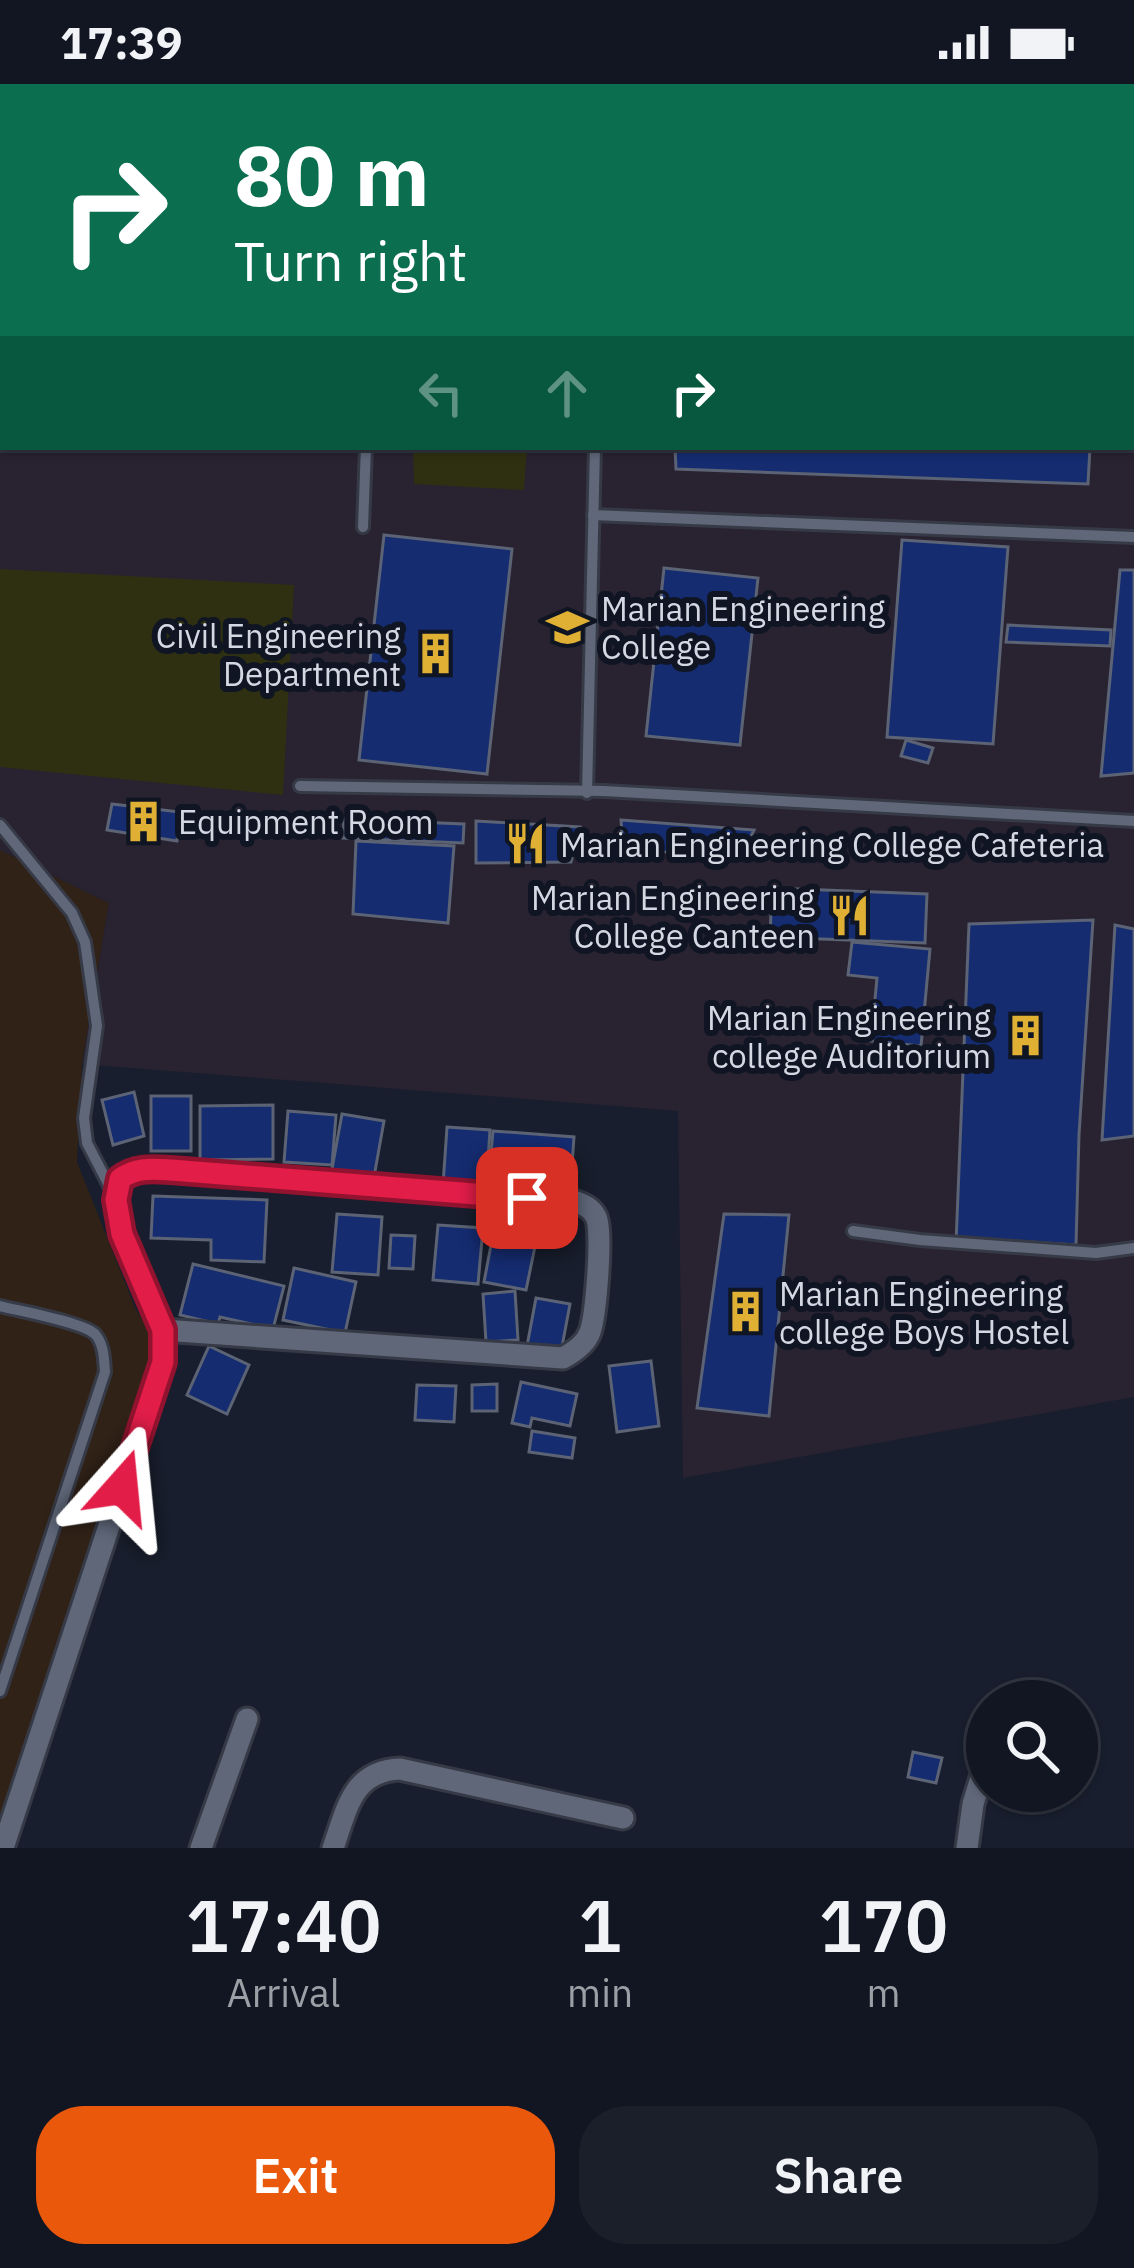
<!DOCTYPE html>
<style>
:root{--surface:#121622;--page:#1b1f2a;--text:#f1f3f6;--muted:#9c9fa5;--line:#313540;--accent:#ea580c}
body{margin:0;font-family:"IBM Plex Sans",sans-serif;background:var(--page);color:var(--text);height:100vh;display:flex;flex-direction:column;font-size:45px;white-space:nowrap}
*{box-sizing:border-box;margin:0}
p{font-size:39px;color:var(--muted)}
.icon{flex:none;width:66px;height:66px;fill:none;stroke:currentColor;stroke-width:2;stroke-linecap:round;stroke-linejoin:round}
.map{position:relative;height:1764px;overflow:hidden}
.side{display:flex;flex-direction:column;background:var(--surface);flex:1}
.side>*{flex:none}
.guide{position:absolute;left:0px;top:0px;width:1134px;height:366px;box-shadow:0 3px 9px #0004,0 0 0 3px var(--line);background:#0b6e4f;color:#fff;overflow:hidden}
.fabs{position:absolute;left:966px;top:1596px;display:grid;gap:24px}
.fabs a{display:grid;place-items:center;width:132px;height:132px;border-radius:50%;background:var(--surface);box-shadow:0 3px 9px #0004,0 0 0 3px var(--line);font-size:60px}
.pin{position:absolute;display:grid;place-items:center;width:102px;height:102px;color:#fff;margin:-51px;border-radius:24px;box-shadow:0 6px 18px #0006}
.me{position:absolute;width:132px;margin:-66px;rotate:18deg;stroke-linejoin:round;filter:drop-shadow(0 0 9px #0008)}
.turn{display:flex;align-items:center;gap:42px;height:252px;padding:0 36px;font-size:54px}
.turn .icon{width:156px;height:156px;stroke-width:2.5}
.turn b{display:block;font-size:84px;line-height:102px}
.lanes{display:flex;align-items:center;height:114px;padding:0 36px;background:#0003;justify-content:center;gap:60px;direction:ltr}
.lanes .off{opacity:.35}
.eta{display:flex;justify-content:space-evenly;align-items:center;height:204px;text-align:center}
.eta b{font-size:72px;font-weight:600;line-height:84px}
.primary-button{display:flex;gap:24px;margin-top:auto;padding:24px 36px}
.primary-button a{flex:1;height:138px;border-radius:48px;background:var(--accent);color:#fff;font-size:48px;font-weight:600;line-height:138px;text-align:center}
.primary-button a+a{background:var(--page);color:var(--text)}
.status{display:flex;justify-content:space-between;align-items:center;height:84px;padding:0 60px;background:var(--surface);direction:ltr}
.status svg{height:33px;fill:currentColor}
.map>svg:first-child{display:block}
</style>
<div class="status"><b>17:39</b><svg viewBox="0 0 49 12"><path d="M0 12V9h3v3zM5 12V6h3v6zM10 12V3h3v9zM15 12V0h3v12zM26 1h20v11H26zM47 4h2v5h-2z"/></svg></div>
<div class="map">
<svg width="1134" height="1764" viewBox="0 0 1134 1764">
<rect width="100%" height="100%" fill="#181e2d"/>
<!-- industrial -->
<path fill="#312217" d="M0 766 109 819 82 980 77 1078 135 1224 158 1262 14 1764H0Z"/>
<!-- education -->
<path fill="#292231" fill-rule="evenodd" d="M0 0H1134V1313L683 1394 678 1027 82 980 109 819 0 766ZM3 3H1131V363H3Z"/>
<!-- green -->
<g fill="#2f3011">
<path d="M413 363H527L524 406 414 400Z"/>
<path d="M0 485 294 501 283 711 0 683Z"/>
</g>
<!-- building -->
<g fill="#152c71" stroke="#5b6374" stroke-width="3">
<path d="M0 0H133L165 3H3V56L0 55Z"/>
<path d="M675 363H1090L1088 400 676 385Z"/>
<path d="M384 451 512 465 487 690 359 676Z"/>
<path d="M902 456 1008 463 993 660 887 653Z"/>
<path d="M664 484 758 494 740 661 646 652Z"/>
<path d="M1120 486H1134V689L1101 692Z"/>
<path d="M1008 541 1111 546 1110 562 1006 558Z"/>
<path d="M906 656 933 664 928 679 901 672Z"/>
<path d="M112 720 180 728 177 757 107 746Z"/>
<path d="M344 735 464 740 463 759 343 754Z"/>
<path d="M621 736 754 746 739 777 623 763Z"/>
<path d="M476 737 580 743 571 778 476 779Z"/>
<path d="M356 757 454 762 448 839 353 830Z"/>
<path d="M772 804 927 810 925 859 770 853Z"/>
<path d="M1093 836 1079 1051 1076 1161 1031 1158 1004 1163 956 1159 969 840Z"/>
<path d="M1115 841 1134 845V1052L1102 1056Z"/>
<path d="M852 858 930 865 921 962 871 957 877 894 848 891Z"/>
<path d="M134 1008 144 1052 113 1061 102 1016Z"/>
<rect x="151" y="1012" width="40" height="55"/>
<path d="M273 1021V1075L200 1076V1022Z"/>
<path d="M288 1027 336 1031 332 1081 284 1078Z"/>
<path d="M342 1030 384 1037 374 1093 332 1085Z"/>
<path d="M447 1043 490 1046 486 1104 443 1101Z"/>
<path d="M493 1047 574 1053 570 1110 488 1103Z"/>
<path d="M153 1112 267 1116 264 1178 211 1176V1156L151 1154Z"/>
<path d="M337 1130 382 1133 378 1191 332 1188Z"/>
<path d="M724 1130 789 1131 769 1332 697 1324Z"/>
<path d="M495 1140 538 1148 526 1206 484 1198Z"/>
<path d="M438 1141 483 1144 478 1200 433 1196Z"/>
<path d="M391 1151 415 1152 413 1185 389 1184Z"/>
<path d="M193 1180 284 1202 273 1245 220 1233 218 1240 180 1231Z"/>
<path d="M294 1184 356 1198 345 1249 283 1236Z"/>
<path d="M515 1207 518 1256 486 1258 483 1210Z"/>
<path d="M536 1214 570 1220 561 1268 527 1262Z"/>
<path d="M209 1262 249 1281 227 1330 187 1311Z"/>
<path d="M651 1277 659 1342 617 1348 609 1282Z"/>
<path d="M521 1298 577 1310 570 1342 532 1334 530 1343 512 1339Z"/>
<path d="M497 1300V1327H472V1301Z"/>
<path d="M417 1301 456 1302 454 1338 415 1336Z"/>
<path d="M532 1347 575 1354 572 1374 529 1368Z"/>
<path d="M913 1668 942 1674 936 1699 908 1693Z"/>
</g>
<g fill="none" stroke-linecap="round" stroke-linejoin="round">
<defs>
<g id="service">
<path d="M773 3V0"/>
<path d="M1109 3 1110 0"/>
<path d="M1131 32H1134"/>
<path d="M1131 229H1134"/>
<path d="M593 431 1134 453"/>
<path d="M363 443 366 363"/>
<path d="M300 702 604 707 1134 737"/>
<path d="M587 709 595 363"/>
<path d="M0 741 72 829 85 858 97 942 84 1034 87 1059 115 1113"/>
<path d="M853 1147 920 1156 1096 1169 1134 1164"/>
<path d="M0 1222C19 1227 82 1238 95 1250 104 1260 104 1275 105 1288L0 1607"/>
</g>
<g id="minor">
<path d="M3 1764 163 1278V1246L122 1150 116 1116 120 1095 129 1088 145 1085 574 1117C584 1121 591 1123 596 1133 603 1147 596 1231 590 1248 586 1260 574 1268 563 1274L163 1246"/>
<path d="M201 1764 247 1635"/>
<path d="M333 1764C347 1725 352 1687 400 1685L623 1734"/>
<path d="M967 1764 973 1720 987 1674"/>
</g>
</defs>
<!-- service casing -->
<use href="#service" stroke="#363a46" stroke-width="16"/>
<!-- minor casing -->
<use href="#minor" stroke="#363a46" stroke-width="27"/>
<!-- service -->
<use href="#service" stroke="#5f6779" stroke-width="10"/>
<!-- minor -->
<use href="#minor" stroke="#5f6779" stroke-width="21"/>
</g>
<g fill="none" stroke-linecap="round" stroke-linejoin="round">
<defs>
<path id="route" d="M122 1403 163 1278V1246L122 1150 116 1116 120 1095C136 1083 152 1085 171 1086L527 1114"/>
</defs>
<!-- route casing -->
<use href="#route" stroke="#92132f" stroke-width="30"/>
<!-- route -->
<use href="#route" stroke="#e11d48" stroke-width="21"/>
</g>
<!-- icons -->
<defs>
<symbol id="university-bare" viewBox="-9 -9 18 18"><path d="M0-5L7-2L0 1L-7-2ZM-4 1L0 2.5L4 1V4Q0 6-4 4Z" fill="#dfb033" stroke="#0f1523" stroke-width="2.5" paint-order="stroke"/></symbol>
<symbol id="building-bare" viewBox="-9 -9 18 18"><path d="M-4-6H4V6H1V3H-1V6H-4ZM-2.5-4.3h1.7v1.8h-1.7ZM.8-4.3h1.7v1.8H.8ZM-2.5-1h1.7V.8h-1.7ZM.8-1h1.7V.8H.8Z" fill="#dfb033" stroke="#0f1523" stroke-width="2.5" paint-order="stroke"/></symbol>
<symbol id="restaurant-bare" viewBox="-9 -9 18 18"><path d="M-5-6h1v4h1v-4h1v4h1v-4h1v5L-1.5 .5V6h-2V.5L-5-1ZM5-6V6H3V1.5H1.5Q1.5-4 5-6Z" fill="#dfb033" stroke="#0f1523" stroke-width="2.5" paint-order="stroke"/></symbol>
</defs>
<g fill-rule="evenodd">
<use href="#university-bare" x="538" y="514" width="59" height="59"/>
<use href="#building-bare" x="406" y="540" width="59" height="59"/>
<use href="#building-bare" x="114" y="708" width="59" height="59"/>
<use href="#restaurant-bare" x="496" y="730" width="59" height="59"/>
<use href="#restaurant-bare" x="820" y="802" width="59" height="59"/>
<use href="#building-bare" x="996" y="922" width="59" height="59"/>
<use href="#building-bare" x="716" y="1198" width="59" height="59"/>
</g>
<g text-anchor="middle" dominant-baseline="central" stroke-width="12" stroke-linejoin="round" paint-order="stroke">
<!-- poi labels -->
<g font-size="33" fill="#d3d8e3" stroke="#0f1523" text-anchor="start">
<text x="601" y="524">Marian Engineering<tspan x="601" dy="38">College</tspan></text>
<text x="401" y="551" text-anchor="end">Civil Engineering<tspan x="401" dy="38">Department</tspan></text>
<text x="178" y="737">Equipment Room</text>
<text x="560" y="760">Marian Engineering College Cafeteria</text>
<text x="815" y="813" text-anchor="end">Marian Engineering<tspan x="815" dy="38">College Canteen</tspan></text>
<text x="991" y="933" text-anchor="end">Marian Engineering<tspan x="991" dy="38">college Auditorium</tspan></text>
<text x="779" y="1209">Marian Engineering<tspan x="779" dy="38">college Boys Hostel</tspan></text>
</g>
</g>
</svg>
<div class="fabs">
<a><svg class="icon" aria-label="search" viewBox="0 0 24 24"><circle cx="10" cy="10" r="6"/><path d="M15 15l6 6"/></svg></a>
</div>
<div class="pin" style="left:527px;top:1114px;background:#d93025"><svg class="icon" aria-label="arrive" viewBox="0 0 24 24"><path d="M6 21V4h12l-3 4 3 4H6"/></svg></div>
<svg class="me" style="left:122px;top:1403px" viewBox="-20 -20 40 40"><path d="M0-17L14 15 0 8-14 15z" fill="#e11d48" stroke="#fff" stroke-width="4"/></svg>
<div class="guide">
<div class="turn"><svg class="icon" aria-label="right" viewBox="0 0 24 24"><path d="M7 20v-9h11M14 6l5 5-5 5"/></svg><div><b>80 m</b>Turn right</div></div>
<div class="lanes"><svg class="icon off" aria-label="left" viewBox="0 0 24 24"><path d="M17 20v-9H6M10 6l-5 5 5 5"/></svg><svg class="icon off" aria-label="ahead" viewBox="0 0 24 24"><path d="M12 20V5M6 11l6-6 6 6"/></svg><svg class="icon" aria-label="right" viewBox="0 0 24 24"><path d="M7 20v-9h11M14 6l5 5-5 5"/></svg></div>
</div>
</div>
<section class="side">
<div class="eta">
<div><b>17:40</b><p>Arrival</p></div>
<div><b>1</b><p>min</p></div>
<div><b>170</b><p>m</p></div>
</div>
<div class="primary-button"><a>Exit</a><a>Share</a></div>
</section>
